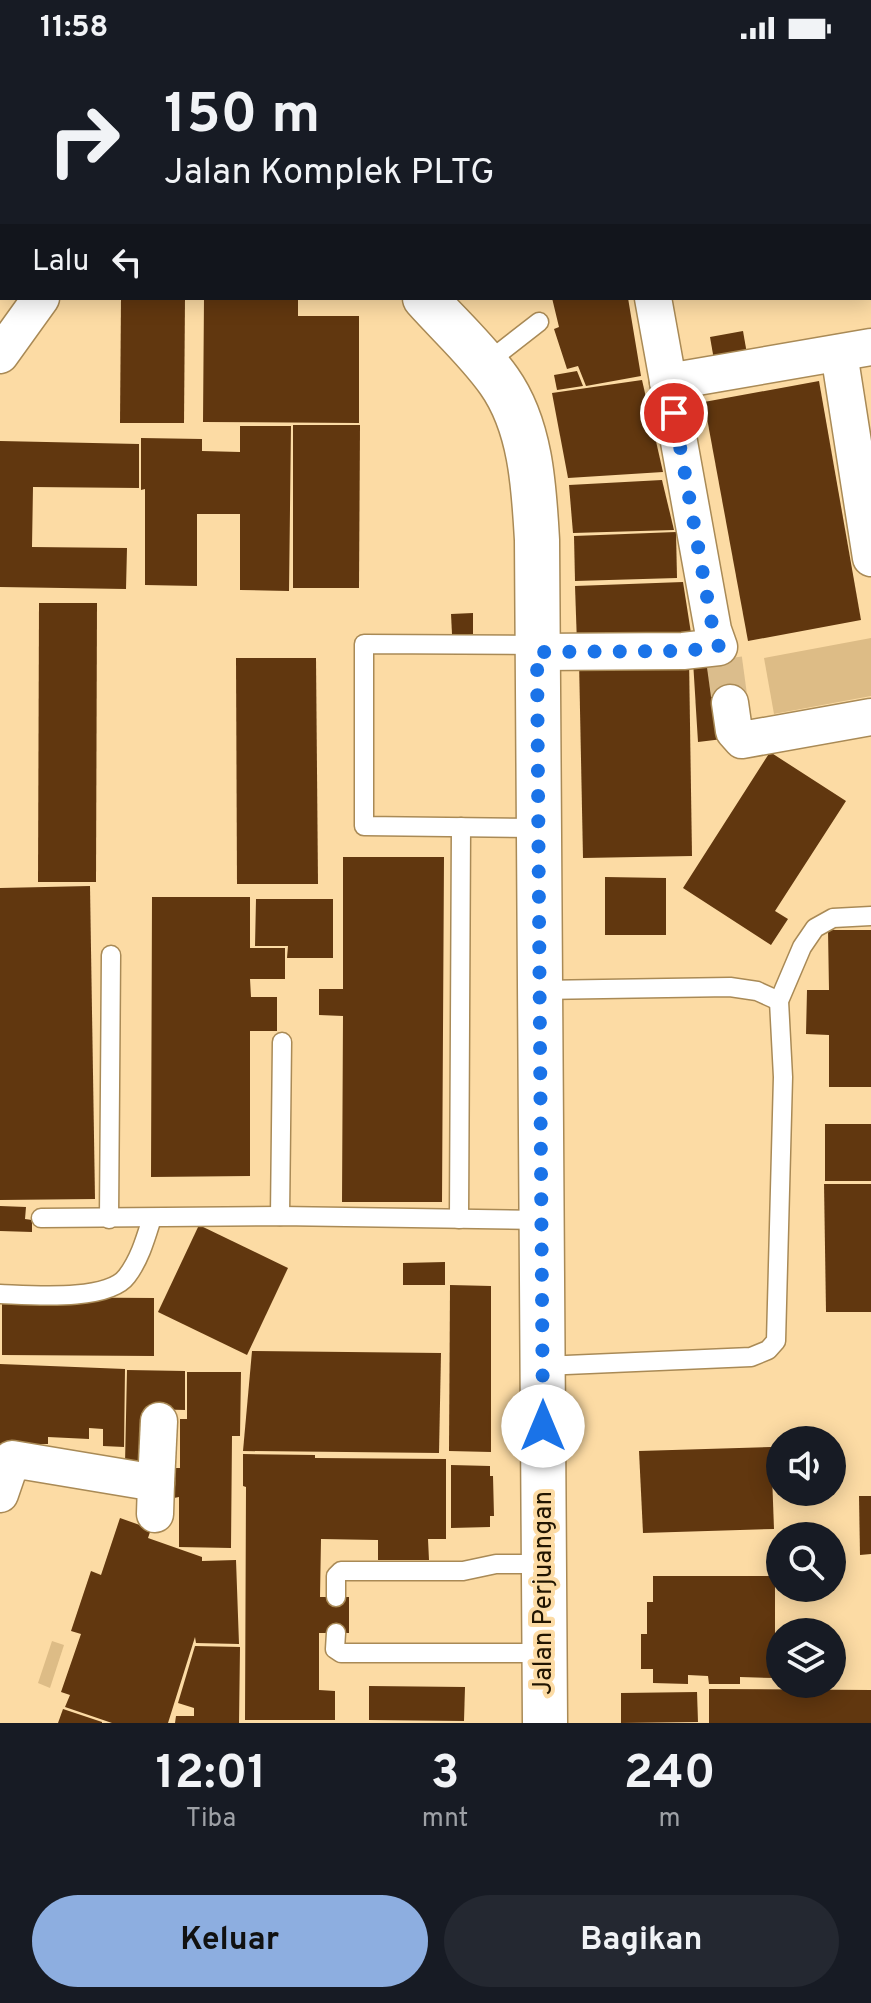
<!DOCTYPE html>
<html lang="id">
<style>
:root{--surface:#171b24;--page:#242831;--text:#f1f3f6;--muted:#9ea1a6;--accent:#8daee0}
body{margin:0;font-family:Overpass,sans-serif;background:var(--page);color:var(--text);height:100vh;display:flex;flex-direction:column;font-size:30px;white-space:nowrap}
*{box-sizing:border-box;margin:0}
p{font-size:26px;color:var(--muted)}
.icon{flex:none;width:44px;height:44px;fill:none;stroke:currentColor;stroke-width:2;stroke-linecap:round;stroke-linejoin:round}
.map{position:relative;height:1667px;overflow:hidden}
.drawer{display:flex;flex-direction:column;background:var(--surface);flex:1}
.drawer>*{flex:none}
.guide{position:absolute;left:0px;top:0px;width:872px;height:244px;box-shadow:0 4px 20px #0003;background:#171b24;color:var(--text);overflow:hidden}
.controls{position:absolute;left:766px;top:1370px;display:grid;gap:16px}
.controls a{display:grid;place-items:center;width:80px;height:80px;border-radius:50%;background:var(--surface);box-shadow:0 4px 20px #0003;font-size:40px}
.pin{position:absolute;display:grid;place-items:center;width:68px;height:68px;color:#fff;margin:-34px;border:4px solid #fff;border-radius:50%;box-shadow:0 2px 8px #0007}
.me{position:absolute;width:88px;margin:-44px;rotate:0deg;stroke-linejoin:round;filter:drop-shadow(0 0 6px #0008)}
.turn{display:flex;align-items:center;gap:28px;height:168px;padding:0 32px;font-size:36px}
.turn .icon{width:104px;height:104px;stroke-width:2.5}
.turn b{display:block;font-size:56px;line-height:68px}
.then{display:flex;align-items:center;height:76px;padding:0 32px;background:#0003;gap:16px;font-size:30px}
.eta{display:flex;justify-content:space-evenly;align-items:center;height:136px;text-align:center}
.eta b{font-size:48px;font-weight:700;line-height:56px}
.primary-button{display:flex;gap:16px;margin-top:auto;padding:16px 32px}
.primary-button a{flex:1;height:92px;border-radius:48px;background:var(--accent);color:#111;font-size:32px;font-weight:700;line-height:92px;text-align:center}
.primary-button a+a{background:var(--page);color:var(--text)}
.status{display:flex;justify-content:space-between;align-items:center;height:56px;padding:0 40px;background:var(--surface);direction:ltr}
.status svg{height:22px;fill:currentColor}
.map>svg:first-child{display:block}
</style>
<div class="status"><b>11:58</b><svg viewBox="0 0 49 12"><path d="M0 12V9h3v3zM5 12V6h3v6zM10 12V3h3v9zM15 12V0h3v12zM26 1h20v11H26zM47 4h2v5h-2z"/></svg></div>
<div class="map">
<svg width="871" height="1667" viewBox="0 0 871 1667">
<rect width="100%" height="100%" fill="#fcdba4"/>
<!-- green -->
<g fill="#ddbc86">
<path d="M871 582V640L774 658 764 602Z"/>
<path d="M52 1585 64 1589 50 1632 38 1627Z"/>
</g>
<!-- building -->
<g fill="#61370f">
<path d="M121 242H185L184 367H120Z"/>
<path d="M204 242H298V260H359V367L203 366Z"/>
<path d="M552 242H628L641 320 586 330 578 310 567 313 554 273 559 271Z"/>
<path d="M743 275 747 298 714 304 710 281Z"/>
<path d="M577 315 583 330 557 334 554 319Z"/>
<path d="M642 324 663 416 568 422 552 337Z"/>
<path d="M819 325 861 564 748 585 704 346Z"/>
<path d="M293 369H360L359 532H293Z"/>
<path d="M240 370H291L289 535 240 534V458H197V530L145 529V433L141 434V382L202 383V395L240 396Z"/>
<path d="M0 385 139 388V432L33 431 32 491 127 492 126 533 0 531Z"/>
<path d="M662 424 674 474 573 477 569 429Z"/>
<path d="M676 476 677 522 575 525 574 480Z"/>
<path d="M683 526 691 577 577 588 575 530Z"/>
<path d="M39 547H97L96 826H38Z"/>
<path d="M473 557V578H452L451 558Z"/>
<path d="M236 602H316L318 828H237Z"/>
<path d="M689 602 692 800 583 802 579 604Z"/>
<path d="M728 602 735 646 731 682 698 686 693 605Z"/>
<path d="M770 696 846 745 775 855 788 863 771 889 683 832Z"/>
<path d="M343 801H444L442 1146H342L343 960 319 959V933H343Z"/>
<path d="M605 821 666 822V879H605Z"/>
<path d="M90 830 95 1143 0 1144V832Z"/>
<path d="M152 841H250V892H285V923H250L251 941H277V975H250V1120L151 1121Z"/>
<path d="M256 843H333V902H287L288 890H255Z"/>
<path d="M828 874H871V1031H829V979L806 978 807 934H829Z"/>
<rect x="825" y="1068" width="46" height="57"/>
<path d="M824 1128H871V1256H826Z"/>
<path d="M0 1150 26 1151 25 1163 32 1164V1176L0 1175Z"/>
<path d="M199 1169 288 1212 247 1299 158 1256Z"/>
<path d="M445 1206V1229H403V1207Z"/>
<path d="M450 1229 491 1230V1396L449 1395Z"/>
<path d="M2 1241 154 1242V1300L2 1299Z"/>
<path d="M252 1295 441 1297 439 1397 243 1395Z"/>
<path d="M0 1308 125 1313 124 1391 103 1390V1373L89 1372V1383L48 1381V1388H0Z"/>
<path d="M127 1314 185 1315V1354L148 1353 146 1408H125Z"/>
<path d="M187 1316H241L240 1380H232L231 1492 179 1491V1441L174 1442V1412H180V1363H187Z"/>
<path d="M771 1391 774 1473 643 1477 639 1395Z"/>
<path d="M243 1398 315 1399V1402L446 1403V1483H428L429 1504H378V1484L321 1483 320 1541H349V1577H319V1634L335 1635V1664H245L246 1431 243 1430Z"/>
<path d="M451 1409 490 1410V1420H493L494 1460H490V1471L451 1472Z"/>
<path d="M859 1440H871V1498L860 1499Z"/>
<path d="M120 1462 151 1473 148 1482 202 1501V1505L236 1504 239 1588 196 1587 195 1581 168 1667H112L65 1651 70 1639 61 1636 81 1578 71 1575 91 1515 101 1519Z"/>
<path d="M653 1520H775V1622L740 1621V1628H709L708 1620 688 1619V1628L653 1627V1613H641V1578H647V1546H653Z"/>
<path d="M195 1590 240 1591 239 1667H175L176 1660H194V1652L178 1647Z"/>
<path d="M369 1630 465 1631 464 1665 369 1664Z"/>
<path d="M709 1633 871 1634V1667H709Z"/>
<path d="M697 1636 698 1666 621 1667V1637Z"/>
<path d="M63 1653 102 1666V1667H58Z"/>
</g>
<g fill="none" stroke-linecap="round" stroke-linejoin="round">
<!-- minor-tunnel -->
<path stroke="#dbbd8c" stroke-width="36" stroke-dasharray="36 18" stroke-linecap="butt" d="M724 603 730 647"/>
<defs>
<g id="service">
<path d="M0 1 4 0"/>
<path d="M485 308 539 266"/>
<path d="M537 589 364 588V770L538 772"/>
<path d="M540 934 730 931 757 935 779 945"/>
<path d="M280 1160 282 986"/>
<path d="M41 1162 280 1160 541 1164"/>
<path d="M109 1163 111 899"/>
<path d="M459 1163 461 771"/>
<path d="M0 1238C30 1239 108 1246 127 1220 140 1203 146 1181 152 1162"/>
<path d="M543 1310 751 1301 768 1294 776 1285 783 1021 779 945 802 891 815 872 833 862 871 860"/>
<path d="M336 1541V1520L341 1515H463L496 1508H544"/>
<path d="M336 1577 335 1593 341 1597H544"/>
</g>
<g id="minor">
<path d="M610 0V2"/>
<path d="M839 297 871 502"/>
<path d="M0 299 41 242"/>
<path d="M668 326 871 291"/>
<path d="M537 596 683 595 719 591 713 574 653 242"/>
<path d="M730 647 734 675 742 684 871 661"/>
<path d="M156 1427 159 1365"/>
<path d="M0 1438 12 1403 156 1427 155 1458"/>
</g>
<g id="tertiary">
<path d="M206 0 208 2"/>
<path d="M425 242C449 269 478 295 499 325 531 370 534 431 537 484L545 1667"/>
</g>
</defs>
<!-- service casing -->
<use href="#service" stroke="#a98a56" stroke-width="21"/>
<!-- minor casing -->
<use href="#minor" stroke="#a98a56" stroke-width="39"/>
<!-- tertiary casing -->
<use href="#tertiary" stroke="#a98a56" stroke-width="47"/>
<!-- service -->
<use href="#service" stroke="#fff" stroke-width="18"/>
<!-- minor -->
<use href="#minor" stroke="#fff" stroke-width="36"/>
<!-- tertiary -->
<use href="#tertiary" stroke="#fff" stroke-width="44"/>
</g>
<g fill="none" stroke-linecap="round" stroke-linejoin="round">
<!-- route -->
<path stroke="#1a73e8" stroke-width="14" stroke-dasharray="0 25.2" d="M543 1370 537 596 683 595 719 591 713 574 674 357"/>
</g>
<g text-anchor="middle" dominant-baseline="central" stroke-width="8" stroke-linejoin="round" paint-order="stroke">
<!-- street labels -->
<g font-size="26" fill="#211501" stroke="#fcdba4">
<text transform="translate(544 1537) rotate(-90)">Jalan Perjuangan</text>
</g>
</g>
</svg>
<div class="controls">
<a><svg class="icon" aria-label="sound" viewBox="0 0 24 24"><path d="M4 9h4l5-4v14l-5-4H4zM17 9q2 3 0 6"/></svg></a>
<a><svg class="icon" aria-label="search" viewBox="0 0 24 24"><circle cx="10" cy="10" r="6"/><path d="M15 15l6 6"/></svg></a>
<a><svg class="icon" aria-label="layers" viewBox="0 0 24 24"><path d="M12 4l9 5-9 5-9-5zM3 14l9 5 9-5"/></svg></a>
</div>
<div class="pin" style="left:674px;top:357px;background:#d93025"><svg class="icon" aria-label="arrive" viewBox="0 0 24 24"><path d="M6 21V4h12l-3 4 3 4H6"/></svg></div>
<svg class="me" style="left:543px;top:1370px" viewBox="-20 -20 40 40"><circle r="19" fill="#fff"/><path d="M0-13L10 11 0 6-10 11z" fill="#1a73e8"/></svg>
<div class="guide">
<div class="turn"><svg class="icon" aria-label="right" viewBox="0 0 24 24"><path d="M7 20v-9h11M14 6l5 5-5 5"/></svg><div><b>150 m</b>Jalan Komplek PLTG</div></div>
<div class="then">Lalu<svg class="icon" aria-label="left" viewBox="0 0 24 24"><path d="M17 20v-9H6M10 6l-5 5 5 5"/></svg></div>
</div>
</div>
<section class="drawer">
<div class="eta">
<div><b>12:01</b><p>Tiba</p></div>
<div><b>3</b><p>mnt</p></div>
<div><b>240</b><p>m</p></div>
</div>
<div class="primary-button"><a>Keluar</a><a>Bagikan</a></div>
</section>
